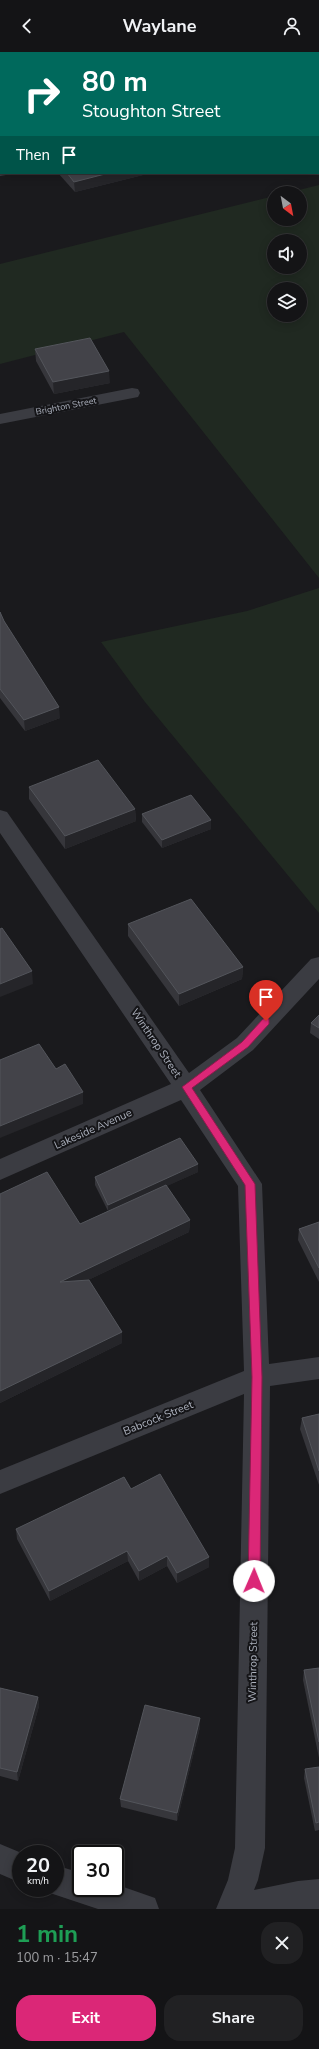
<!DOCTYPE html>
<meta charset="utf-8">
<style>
:root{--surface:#141416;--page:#212123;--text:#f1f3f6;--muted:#9d9ea1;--line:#333335;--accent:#db2777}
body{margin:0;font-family:"Nunito Sans",sans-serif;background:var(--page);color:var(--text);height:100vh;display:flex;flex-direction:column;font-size:15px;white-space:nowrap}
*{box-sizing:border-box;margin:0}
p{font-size:13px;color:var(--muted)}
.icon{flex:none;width:22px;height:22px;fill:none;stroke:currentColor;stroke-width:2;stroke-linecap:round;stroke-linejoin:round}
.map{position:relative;height:1857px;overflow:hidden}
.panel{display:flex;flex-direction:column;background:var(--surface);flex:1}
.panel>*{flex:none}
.guide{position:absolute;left:0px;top:0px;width:319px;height:122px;box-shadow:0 2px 10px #0003,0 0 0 1px var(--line);background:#00695c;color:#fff;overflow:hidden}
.needle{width:26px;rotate:148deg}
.controls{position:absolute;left:267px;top:134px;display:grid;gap:8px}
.controls a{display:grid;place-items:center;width:40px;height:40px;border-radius:50%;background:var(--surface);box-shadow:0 2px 10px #0003,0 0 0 1px var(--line);font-size:20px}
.speed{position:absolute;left:12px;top:1793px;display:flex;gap:8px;font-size:20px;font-weight:700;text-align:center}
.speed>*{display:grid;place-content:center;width:52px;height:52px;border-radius:50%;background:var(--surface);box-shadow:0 2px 10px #0003,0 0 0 1px var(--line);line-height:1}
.speed small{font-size:10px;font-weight:400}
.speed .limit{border:2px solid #111;border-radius:6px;background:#fff;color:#111}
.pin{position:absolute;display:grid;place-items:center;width:34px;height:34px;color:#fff;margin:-41px -17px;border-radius:50% 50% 50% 0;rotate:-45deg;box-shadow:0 0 4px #0007}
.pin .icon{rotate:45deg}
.me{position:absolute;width:44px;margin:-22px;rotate:1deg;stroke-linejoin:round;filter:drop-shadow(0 0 3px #0008)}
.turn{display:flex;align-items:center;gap:14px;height:84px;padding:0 16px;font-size:18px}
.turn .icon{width:52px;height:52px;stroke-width:2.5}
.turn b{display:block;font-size:28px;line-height:34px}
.then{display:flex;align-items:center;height:38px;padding:0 16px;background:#0003;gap:8px;font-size:15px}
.round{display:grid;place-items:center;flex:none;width:42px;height:42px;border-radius:16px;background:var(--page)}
.headline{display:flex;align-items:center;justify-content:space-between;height:68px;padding:0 16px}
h1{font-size:24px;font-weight:700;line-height:30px;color:#1e9e55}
.primary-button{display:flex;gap:8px;margin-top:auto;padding:8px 16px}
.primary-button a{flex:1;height:46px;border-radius:16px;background:var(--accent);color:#fff;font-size:16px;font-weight:700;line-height:46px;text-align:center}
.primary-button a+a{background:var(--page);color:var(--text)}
header{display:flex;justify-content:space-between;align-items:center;height:52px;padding:0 16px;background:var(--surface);font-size:18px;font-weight:700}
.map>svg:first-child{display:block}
</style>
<header><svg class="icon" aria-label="back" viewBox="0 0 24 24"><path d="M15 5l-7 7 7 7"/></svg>Waylane<svg class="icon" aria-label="person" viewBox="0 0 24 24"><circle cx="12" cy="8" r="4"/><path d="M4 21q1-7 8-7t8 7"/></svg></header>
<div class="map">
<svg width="319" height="1857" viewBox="0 0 319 1857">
<rect width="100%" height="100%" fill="#1a1a1d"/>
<!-- green -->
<g fill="#202921" fill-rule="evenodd">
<path d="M319 133V526L124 280 0 312V212L274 144V167H300V141H287ZM274 189H300V215H274ZM274 237H300V263H274Z"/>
<path d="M319 536V861L145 650 101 590 247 559Z"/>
</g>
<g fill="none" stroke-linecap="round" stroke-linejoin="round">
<!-- minor -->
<g fill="#3b3c42" fill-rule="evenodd">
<path d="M214 0H228L229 1H215Z"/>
<rect x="318" y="43" width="1" height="8"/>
<path d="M0 116 1 121H8L6 123 0 124Z"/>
<path d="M132 336 138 337 140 341 138 345 0 372V362Z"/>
<path d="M0 758 7 760 189 1021 237 986 311 907 319 905V927L253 998 200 1038 262 1132 269 1312 319 1305V1327L270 1334 265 1796 258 1828 254 1838 298 1829 319 1827V1857H216L228 1828 235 1796 244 1342 0 1442V1418L244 1319 238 1134 181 1048 0 1128V1107L171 1032 0 781Z"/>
<path d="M0 1792 24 1802H21V1831L0 1822Z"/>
<path d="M55 1813 81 1821V1836H115V1832L155 1846 159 1857H98L44 1839 43 1836H55Z"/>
</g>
</g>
<!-- wall -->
<g fill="#36363b">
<path d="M283 0H319V28H318V1H284Z"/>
<path d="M58 121H151L75 140Z"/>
<path d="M35 297 110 331 54 342 36 309Z"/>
<path d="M0 560 4 569 60 666 25 679 0 646Z"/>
<path d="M29 735 135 757 136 769 65 797 29 747Z"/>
<path d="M142 762 211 777 162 796 142 770Z"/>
<path d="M128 872 243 915 242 927 179 954 128 884Z"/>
<path d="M319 963V987L310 981 311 971Z"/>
<path d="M198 1120 166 1134 190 1168 189 1180 88 1228 122 1280V1291L0 1351V1142L80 1172 108 1159 95 1133V1125Z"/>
<path d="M319 1170V1230L298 1188 299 1177Z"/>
<path d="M319 1362V1433L300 1377 302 1366Z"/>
<path d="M131 1437 209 1515 177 1531 167 1514 139 1529 128 1509 50 1549 17 1487 16 1477Z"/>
<path d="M319 1616V1706L303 1628 304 1618Z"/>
<path d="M0 1636 38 1645 39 1654 18 1729 0 1724Z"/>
<path d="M200 1675 177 1769 121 1755 120 1747Z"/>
<path d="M319 1715V1778L315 1779 304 1726 305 1717Z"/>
</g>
<!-- shaded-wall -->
<g fill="#252529">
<rect x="318" y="18" width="1" height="10"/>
<rect x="0" y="81" width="1" height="10"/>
<path d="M109 121H151L75 140 74 130Z"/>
<path d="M109 319 110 331 54 342 53 330Z"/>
<path d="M59 655 60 666 25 679 24 668Z"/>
<path d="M135 757 136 769 65 797V784Z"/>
<path d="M211 768V777L162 796V788Z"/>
<path d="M243 915 242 927 179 954V942Z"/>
<path d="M32 919 33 932 0 945V932Z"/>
<path d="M83 1040V1052L0 1086V1074Z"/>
<path d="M198 1112V1120L108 1161V1153Z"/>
<path d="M190 1168 189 1180 61 1241 60 1230Z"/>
<path d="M122 1280V1291L0 1351V1339Z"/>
<path d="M127 1499 128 1509 50 1549 49 1539Z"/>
<path d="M167 1504V1514L139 1529V1519Z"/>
<path d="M209 1505V1515L177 1531V1521Z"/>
<path d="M38 1645 39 1654 18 1729 17 1720Z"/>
<path d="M200 1666V1675L177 1769V1761Z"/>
</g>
<!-- building -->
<g fill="#434349" stroke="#53555b">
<path d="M0 0H176L177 1H1V81H0Z"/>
<path d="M294 0H319V18H318V1H296Z"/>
<path d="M67 121H109L74 130Z"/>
<path d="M90 286 109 319 53 330 35 297Z"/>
<path d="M0 560 4 569 59 655 24 668 0 637Z"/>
<path d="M98 708 135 757 65 784 29 735Z"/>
<path d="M191 743 211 768 162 788 142 762Z"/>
<path d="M191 847 243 915 179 942 128 872Z"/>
<path d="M2 876 32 919 0 932V877Z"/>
<path d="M319 963V976L311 971Z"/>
<path d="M39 992 56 1017 65 1012 83 1040 0 1074V1008Z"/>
<path d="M180 1086 198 1112 108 1153 95 1125Z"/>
<path d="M47 1120 80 1172 166 1133 190 1168 60 1230 89 1228 122 1280 0 1339V1142Z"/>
<path d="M319 1170V1216L299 1177Z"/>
<path d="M319 1362V1419L302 1366Z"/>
<path d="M160 1422 209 1505 177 1521 167 1504 139 1519 127 1499 49 1539 16 1477 124 1425 131 1437Z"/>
<path d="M319 1616V1690L304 1618Z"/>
<path d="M0 1636 38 1645 17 1720 0 1716Z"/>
<path d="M145 1653 200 1666 177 1761 120 1747Z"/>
<path d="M319 1715V1770L316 1771 305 1717Z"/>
</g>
<!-- route -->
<path fill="#db2777" stroke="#8e194d" d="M266 966 269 967V972L248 995 192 1036 255 1132 262 1325 260 1529 258 1533 254 1535 250 1533 248 1529 252 1325 245 1133 182 1035 242 990 263 967Z"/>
<g text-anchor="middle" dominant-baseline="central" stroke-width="4" stroke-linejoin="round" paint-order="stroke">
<!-- far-street labels -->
<g font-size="9" fill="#acb1bd" stroke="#151518">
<text transform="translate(66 354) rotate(-11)">Brighton Street</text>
</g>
<!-- street labels -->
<g font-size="11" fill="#acb1bd" stroke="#151518">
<text transform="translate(156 991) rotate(56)">Winthrop Street</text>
<text transform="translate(93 1077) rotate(-24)">Lakeside Avenue</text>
<text transform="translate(158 1366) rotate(-22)">Babcock Street</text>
<text transform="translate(253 1610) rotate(-89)">Winthrop Street</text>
</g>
</g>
</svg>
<div class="controls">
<a><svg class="needle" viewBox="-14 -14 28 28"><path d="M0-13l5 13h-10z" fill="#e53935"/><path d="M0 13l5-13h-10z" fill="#9d9ea1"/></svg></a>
<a><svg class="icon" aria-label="sound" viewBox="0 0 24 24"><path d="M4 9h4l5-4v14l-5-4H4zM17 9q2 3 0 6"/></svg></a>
<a><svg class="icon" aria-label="layers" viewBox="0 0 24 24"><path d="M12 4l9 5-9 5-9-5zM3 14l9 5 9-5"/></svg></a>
</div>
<div class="speed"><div>20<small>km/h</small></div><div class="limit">30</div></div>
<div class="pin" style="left:266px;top:969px;background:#d93025"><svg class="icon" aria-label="arrive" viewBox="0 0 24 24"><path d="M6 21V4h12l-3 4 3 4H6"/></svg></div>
<svg class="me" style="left:254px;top:1529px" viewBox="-20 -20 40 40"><circle r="19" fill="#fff"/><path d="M0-13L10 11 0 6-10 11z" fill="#db2777"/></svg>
<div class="guide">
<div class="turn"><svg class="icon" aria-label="right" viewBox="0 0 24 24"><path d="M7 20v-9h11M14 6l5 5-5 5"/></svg><div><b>80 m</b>Stoughton Street</div></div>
<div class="then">Then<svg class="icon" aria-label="arrive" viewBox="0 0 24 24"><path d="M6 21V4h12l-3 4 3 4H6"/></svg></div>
</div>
</div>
<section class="panel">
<div class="headline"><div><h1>1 min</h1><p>100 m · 15:47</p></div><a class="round"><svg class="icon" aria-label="close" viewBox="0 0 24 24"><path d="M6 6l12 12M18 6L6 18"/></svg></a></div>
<div class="primary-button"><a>Exit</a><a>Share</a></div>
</section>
